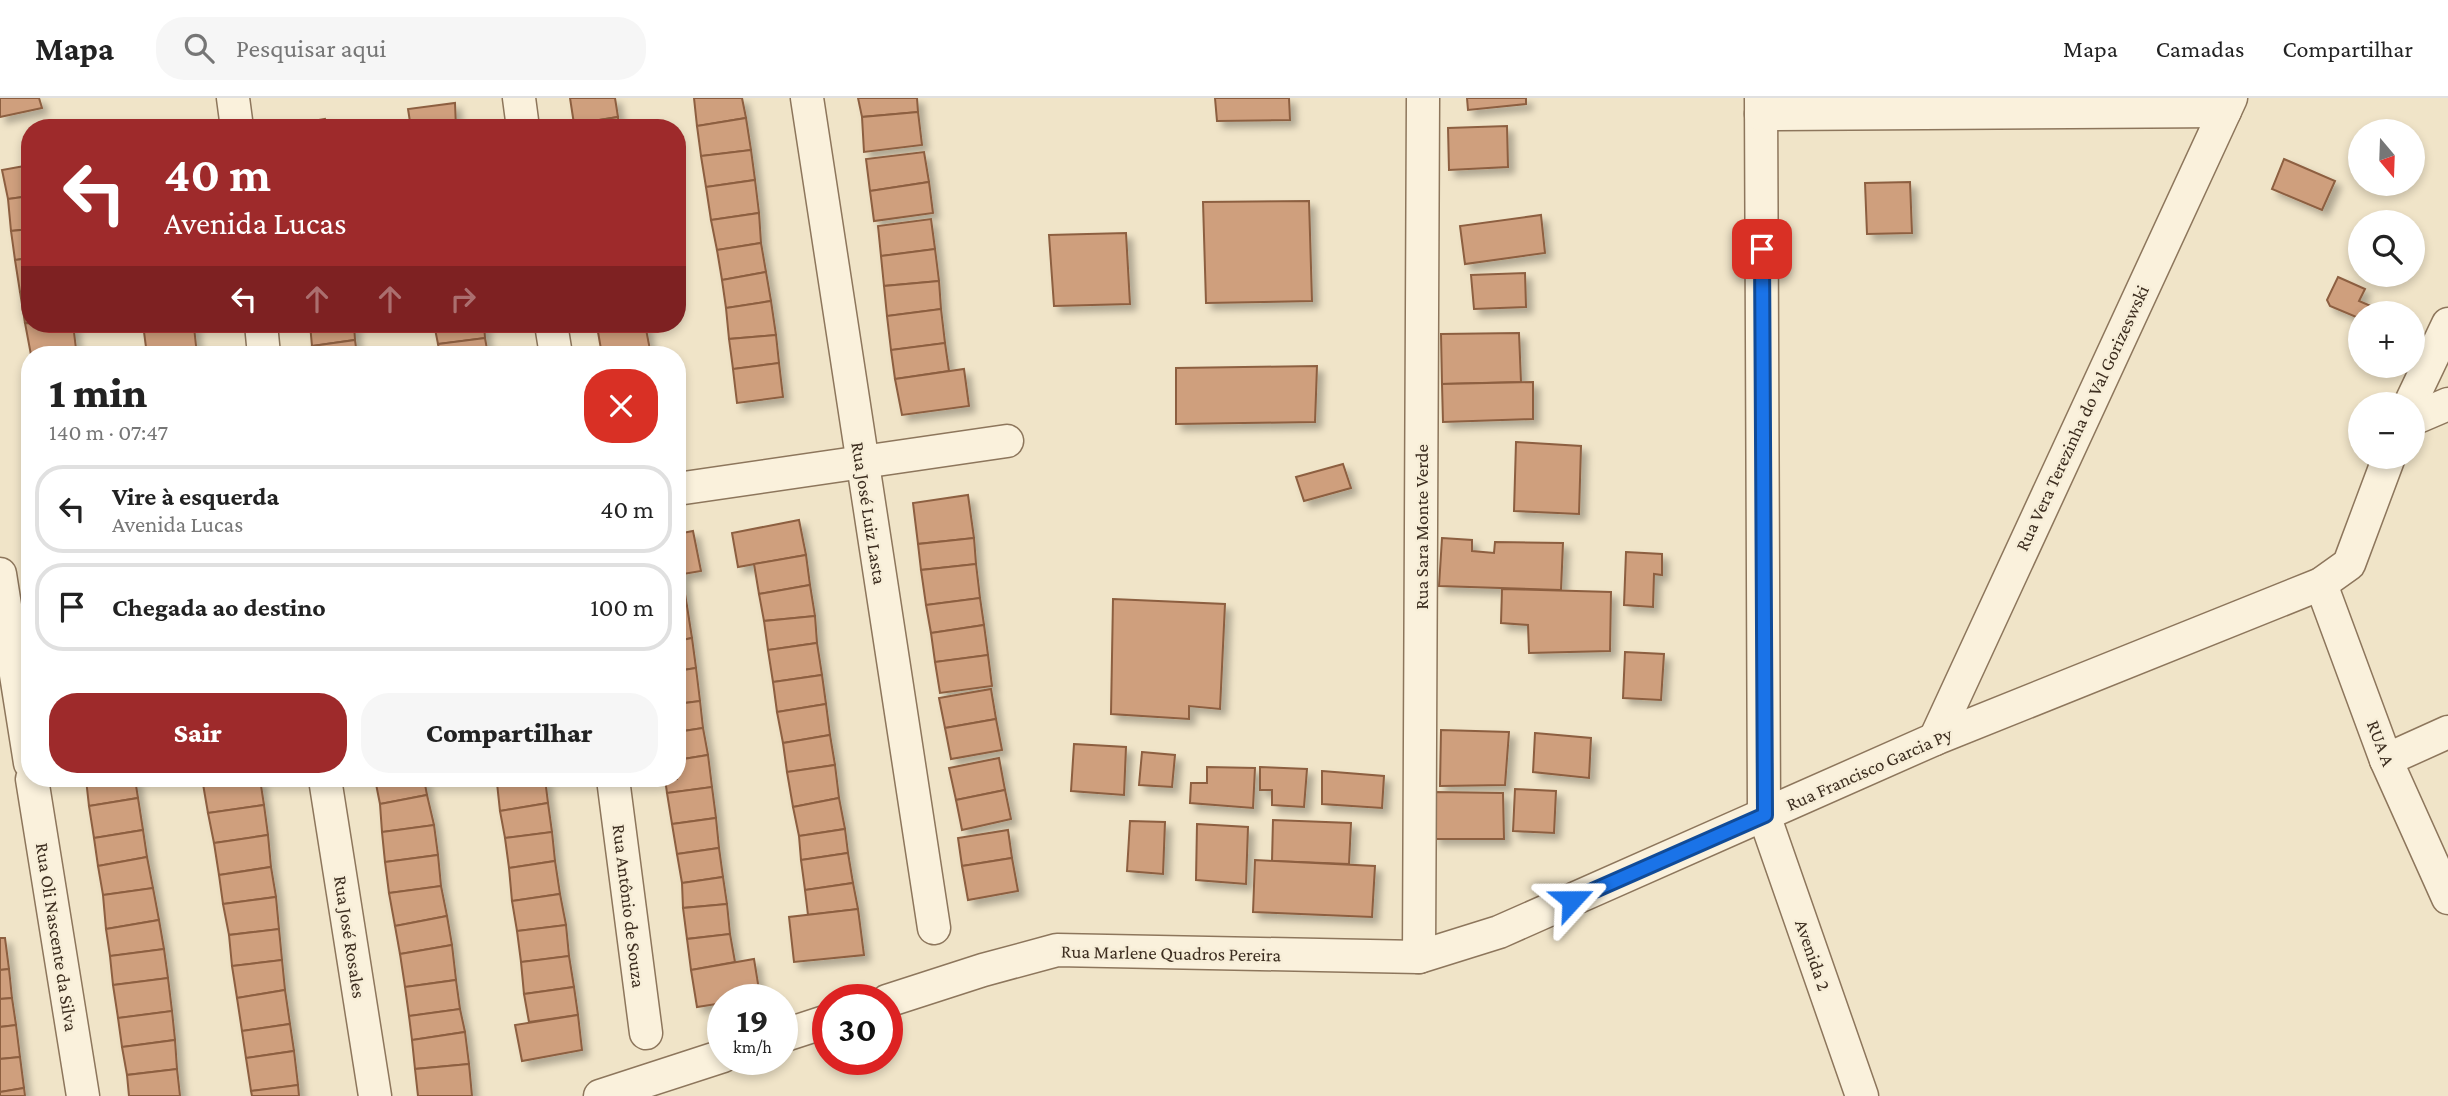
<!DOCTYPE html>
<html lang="pt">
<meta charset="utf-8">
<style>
:root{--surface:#fff;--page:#f6f6f6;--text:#222;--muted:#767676;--line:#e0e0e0;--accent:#9e2a2b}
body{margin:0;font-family:"Crimson Pro",serif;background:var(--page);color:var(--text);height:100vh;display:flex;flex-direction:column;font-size:26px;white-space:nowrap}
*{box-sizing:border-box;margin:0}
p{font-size:23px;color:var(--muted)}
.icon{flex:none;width:38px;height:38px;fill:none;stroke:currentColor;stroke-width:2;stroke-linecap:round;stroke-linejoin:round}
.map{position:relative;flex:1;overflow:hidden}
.panel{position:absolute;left:21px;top:248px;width:665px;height:441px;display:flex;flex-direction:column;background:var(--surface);border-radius:28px;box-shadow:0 4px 10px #0003}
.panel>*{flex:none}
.top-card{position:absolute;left:21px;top:21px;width:665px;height:214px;border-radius:28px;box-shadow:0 4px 10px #0003;background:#9e2a2b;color:#fff;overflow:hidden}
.needle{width:46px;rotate:161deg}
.controls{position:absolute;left:2348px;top:21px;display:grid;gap:14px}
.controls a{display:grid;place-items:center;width:77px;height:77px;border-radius:50%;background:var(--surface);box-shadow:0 4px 10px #0003;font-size:35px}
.speed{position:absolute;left:707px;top:886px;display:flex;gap:14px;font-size:35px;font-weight:700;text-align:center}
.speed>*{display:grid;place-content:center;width:91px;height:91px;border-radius:50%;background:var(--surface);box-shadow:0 4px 10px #0003;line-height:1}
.speed small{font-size:18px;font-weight:400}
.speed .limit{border:10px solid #d22;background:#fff;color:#111}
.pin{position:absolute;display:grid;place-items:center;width:60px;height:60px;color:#fff;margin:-30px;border-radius:14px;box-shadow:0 4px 10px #0006}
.me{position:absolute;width:77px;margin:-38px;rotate:66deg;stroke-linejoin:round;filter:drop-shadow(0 0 5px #0008)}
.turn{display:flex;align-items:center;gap:24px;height:147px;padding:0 28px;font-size:32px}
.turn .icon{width:91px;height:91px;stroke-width:2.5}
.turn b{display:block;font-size:49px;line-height:60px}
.lanes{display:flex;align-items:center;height:66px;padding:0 28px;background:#0003;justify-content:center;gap:35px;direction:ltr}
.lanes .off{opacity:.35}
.round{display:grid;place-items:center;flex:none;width:74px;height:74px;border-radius:28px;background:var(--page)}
.summary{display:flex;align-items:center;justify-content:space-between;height:119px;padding:0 28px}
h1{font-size:42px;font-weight:800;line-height:52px}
.cta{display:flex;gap:14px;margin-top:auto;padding:14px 28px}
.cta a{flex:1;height:80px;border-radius:28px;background:var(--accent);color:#fff;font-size:28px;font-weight:800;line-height:80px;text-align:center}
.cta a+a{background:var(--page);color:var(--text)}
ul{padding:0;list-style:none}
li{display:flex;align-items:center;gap:21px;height:88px;margin:0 14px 10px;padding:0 14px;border:4px solid var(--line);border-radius:28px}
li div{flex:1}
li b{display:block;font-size:26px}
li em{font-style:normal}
header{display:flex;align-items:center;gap:42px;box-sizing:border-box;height:98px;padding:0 35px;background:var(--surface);border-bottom:2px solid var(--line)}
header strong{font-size:33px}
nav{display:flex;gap:38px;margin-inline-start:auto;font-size:24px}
.search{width:490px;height:63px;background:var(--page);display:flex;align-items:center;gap:18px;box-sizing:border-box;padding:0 24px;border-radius:28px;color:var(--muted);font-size:26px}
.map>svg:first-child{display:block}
</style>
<header>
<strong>Mapa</strong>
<div class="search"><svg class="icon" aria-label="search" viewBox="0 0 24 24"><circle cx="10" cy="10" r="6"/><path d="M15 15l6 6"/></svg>Pesquisar aqui</div>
<nav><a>Mapa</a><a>Camadas</a><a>Compartilhar</a></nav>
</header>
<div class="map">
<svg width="2448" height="998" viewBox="0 0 2448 998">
<defs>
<filter id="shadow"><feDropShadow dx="6" dy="6" stdDeviation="3.5" flood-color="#0004"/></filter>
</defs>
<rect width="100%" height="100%" fill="#f0e4c8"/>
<!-- building -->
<g fill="#cf9f7d" stroke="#8d5f41" stroke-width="2" filter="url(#shadow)">
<path d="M0 0H39L42 10 0 19Z"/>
<path d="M570 0H615L618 19 574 26Z"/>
<path d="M694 0H742L746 20 697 28Z"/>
<path d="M858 0H917L918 14 862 19Z"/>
<path d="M1215 0H1289L1290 22 1217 23Z"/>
<path d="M1467 0H1526V6L1468 12Z"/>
<path d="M455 5 456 30H411L408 11Z"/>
<path d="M918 14 922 47 864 54 862 19Z"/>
<path d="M618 19 619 30H574V26Z"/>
<path d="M746 20 751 52 701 58 697 28Z"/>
<path d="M325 21 327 30H283V28Z"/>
<path d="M1507 28 1508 69 1449 72 1448 30Z"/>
<path d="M751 52 755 82 706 89 701 58Z"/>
<path d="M924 54 929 84 870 93 866 61Z"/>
<path d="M2284 61 2335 83 2322 112 2272 91Z"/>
<path d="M30 67V98L8 101 2 72Z"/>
<path d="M755 82 759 115 711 122 706 89Z"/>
<path d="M929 84 933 115 874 123 870 93Z"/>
<path d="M1910 84 1912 135 1867 136 1865 85Z"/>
<path d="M30 98V131L11 133 8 101Z"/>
<path d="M1309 103 1312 203 1206 205 1203 104Z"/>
<path d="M759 115 761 145 717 152 711 122Z"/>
<path d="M1541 117 1545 155 1465 166 1460 128Z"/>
<path d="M931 121 935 151 881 158 878 128Z"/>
<path d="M30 131V160L15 162 11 133Z"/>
<path d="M1126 135 1130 206 1054 208 1049 137Z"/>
<path d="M761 145 766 174 722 182 717 152Z"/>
<path d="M935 151 939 183 884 188 881 158Z"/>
<path d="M30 160V193L20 194 15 162Z"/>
<path d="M766 174 771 203 726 210 722 182Z"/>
<path d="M1525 175 1526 209 1474 211 1471 177Z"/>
<path d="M2338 179 2365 191 2359 203 2387 215H2361V221L2330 208 2327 202Z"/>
<path d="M939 183 941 211 887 218 884 188Z"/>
<path d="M30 193V225H25L20 194Z"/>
<path d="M771 203 776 237 729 241 726 210Z"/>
<path d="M941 211 945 245 891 252 887 218Z"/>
<path d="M25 225 73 226 76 251 31 257Z"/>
<path d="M143 226H194V229L144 234Z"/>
<path d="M310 226H354L355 242 312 248Z"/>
<path d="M434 226H484L485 240 438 246Z"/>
<path d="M597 226H640L598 234Z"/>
<path d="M640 226H645L651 257H602L598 234Z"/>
<path d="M194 229 197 257H147L144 234Z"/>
<path d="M1519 235 1521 284 1442 286 1441 236Z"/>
<path d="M776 237 779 265 733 271 729 241Z"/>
<path d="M485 240 488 257H440L438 246Z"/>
<path d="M355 242 357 257H314L312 248Z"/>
<path d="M945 245 949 273 895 281 891 252Z"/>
<path d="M76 251 77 257H33Z"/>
<path d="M779 265 783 299 737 305 733 271Z"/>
<path d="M1317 268 1315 324 1176 326V270Z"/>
<path d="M964 271 969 308 902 317 895 281Z"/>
<path d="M1533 284V321L1443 324 1442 286Z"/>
<path d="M1516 344 1581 348 1579 416 1514 413Z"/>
<path d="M1343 366 1351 390 1304 403 1296 379Z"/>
<path d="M968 397 974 440 918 446 913 405Z"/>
<path d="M799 422 806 457 738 469 732 435Z"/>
<path d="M693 433 701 473 677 477V436Z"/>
<path d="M974 440 976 466 921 472 918 446Z"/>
<path d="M1442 440 1472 442V453L1494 455 1495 444 1563 445 1561 492 1439 488Z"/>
<path d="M1626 454 1662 456V477L1654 476 1653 509 1624 507Z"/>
<path d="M806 457 810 487 759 496 754 466Z"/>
<path d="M976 466 980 500 926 507 921 472Z"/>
<path d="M677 477H682L687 508 677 510Z"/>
<path d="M810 487 815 518 764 523 759 496Z"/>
<path d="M1502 491 1611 494 1610 553 1529 555 1528 527 1501 525Z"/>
<path d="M980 500 984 527 931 535 926 507Z"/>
<path d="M1113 501 1225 506 1220 611 1189 608V621L1111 616Z"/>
<path d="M687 508 692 540 677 543V510Z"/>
<path d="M815 518 817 545 768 552 764 523Z"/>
<path d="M984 527 988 557 935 564 931 535Z"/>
<path d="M692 540 696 570 677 573V543Z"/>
<path d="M817 545 822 577 773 584 768 552Z"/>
<path d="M1625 554 1664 556 1661 602 1623 600Z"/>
<path d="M988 557 992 588 940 595 935 564Z"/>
<path d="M696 570 700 603 677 606V573Z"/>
<path d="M822 577 826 606 777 614 773 584Z"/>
<path d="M991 591 996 621 945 630 939 600Z"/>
<path d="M700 603 703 630 677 634V606Z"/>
<path d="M826 606 830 637 783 645 777 614Z"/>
<path d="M996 621 1002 652 951 661 945 630Z"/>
<path d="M703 630 708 657 677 662V634Z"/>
<path d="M1441 632 1509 634 1505 687 1440 688Z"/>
<path d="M1535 635 1591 640 1589 680 1533 674Z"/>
<path d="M830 637 835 667 787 674 783 645Z"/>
<path d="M1074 646 1126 649 1124 697 1071 693Z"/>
<path d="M1142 654 1175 657 1172 689 1139 687Z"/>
<path d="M708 657 712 689 667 695 665 681H677V662Z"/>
<path d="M999 660 1005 692 956 702 949 670Z"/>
<path d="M835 667 839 700 793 709 787 674Z"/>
<path d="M1207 669 1255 670 1253 710 1190 705 1191 685H1207Z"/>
<path d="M1260 669 1307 671 1304 709 1272 707V692H1260Z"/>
<path d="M1322 673 1384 678 1382 710 1322 706Z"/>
<path d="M86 681H135L138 700 89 708Z"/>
<path d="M235 681H260L264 707 208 715 203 686Z"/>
<path d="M375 681H424L427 697 380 706Z"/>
<path d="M528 681H545L548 705 500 713 497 685Z"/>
<path d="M712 689 716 720 672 726 667 695Z"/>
<path d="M1515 691 1556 693 1554 735 1513 733Z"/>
<path d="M1005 692 1011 721 962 732 956 702Z"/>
<path d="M1435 694 1503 695 1504 741H1434Z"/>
<path d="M427 697 434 727 382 734 380 706Z"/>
<path d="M138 700 143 732 94 740 89 708Z"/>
<path d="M839 700 845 731 799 738 793 709Z"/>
<path d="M548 705 552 734 505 740 500 713Z"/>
<path d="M264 707 268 737 214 745 208 715Z"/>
<path d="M716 720 719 750 677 756 672 726Z"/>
<path d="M1273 722 1351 725 1349 766 1272 763Z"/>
<path d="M1130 723 1165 724 1163 776 1127 773Z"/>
<path d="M1197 726 1248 729 1246 786 1196 782Z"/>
<path d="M434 727 438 757 385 764 382 734Z"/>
<path d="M845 731 848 755 801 762 799 738Z"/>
<path d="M143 732 147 759 98 768 94 740Z"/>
<path d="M1008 732 1012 760 962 768 958 740Z"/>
<path d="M552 734 555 763 509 770 505 740Z"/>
<path d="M268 737 271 769 219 777 214 745Z"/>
<path d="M719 750 723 779 682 785 677 756Z"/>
<path d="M848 755 853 785 805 792 801 762Z"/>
<path d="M438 757 441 788 389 795 385 764Z"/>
<path d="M147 759 153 790 103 797 98 768Z"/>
<path d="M1012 760 1018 793 968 802 962 768Z"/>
<path d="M1255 762 1375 768 1372 819 1253 814Z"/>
<path d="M555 763 560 796 512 803 509 770Z"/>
<path d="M271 769 276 799 223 806 219 777Z"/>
<path d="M723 779 727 806 683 810 682 785Z"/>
<path d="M853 785 858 811 808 817 805 792Z"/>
<path d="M441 788 447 818 395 828 389 795Z"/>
<path d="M153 790 159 822 106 831 103 797Z"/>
<path d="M560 796 566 827 517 833 512 803Z"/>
<path d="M276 799 279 831 229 837 223 806Z"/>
<path d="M727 806 730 836 687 841 683 810Z"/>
<path d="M858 811 864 857 794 864 789 819Z"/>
<path d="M447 818 452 847 400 856 395 828Z"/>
<path d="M159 822 164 851 110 858 106 831Z"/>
<path d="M566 827 569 858 521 864 517 833Z"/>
<path d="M279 831 282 862 232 868 229 837Z"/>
<path d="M730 836 735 864 691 872 687 841Z"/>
<path d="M0 840H5L9 871 0 872Z"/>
<path d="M452 847 456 882 405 889 400 856Z"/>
<path d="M164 851 168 880 113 887 110 858Z"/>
<path d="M569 858 574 889 524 896 521 864Z"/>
<path d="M754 861 760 898 723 901V905L697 909 691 872Z"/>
<path d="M282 862 285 892 237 900 232 868Z"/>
<path d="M9 871 12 900 0 901V872Z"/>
<path d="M168 880 172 913 118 920 113 887Z"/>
<path d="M456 882 460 911 409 918 405 889Z"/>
<path d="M574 889 578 917 529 924 524 896Z"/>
<path d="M285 892 290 926 242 933 237 900Z"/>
<path d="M12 900 16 927 0 929V901Z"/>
<path d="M460 911 465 934 412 942 409 918Z"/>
<path d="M172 913 175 942 122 949 118 920Z"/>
<path d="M578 917 582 952 522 963 515 927Z"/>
<path d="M290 926 294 953 246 960 242 933Z"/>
<path d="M16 927 20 959 0 961V929Z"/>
<path d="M465 934 469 966 415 971 412 942Z"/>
<path d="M175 942 177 971 127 977 122 949Z"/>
<path d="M294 953 298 987 251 993 246 960Z"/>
<path d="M20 959 24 990 0 994V961Z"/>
<path d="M469 966 472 998H418L415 971Z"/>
<path d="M177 971 180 998H129L127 977Z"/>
<path d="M298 987 299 998H252L251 993Z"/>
<path d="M24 990 25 998H0V994Z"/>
</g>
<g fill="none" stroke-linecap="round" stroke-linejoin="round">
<defs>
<g id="street">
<path d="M233 0 237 30"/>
<path d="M519 0 523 30"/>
<path d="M807 0 934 830"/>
<path d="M1761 0 1764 717 1862 998"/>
<path d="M1761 16 2225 13"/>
<path d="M261 226 264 257"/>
<path d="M551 226 556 257"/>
<path d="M2410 306 2448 226"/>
<path d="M2413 321 2448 306"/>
<path d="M677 391 1007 343"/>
<path d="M0 476 30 665"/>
<path d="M2321 486 2386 662 2448 800"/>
<path d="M1935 641 2231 0"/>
<path d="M2386 662 2448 634"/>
<path d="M32 681 83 998"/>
<path d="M325 681 375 998"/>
<path d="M613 681 646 935"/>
<path d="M1419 859 1423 0"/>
<path d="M887 903 983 872 1057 852 1419 859 1499 834 1935 641 2321 486 2349 466 2389 359"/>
<path d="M782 938 828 923"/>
<path d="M600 998 723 958"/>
</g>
</defs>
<!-- street casing -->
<use href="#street" stroke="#8d765c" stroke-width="35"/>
<!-- street -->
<use href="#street" stroke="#faf1dc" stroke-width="32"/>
</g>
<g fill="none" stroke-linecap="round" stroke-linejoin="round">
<defs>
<path id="route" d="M1572 802 1765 717 1762 151"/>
</defs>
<!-- route casing -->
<use href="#route" stroke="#114b97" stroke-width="18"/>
<!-- route -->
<use href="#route" stroke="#1a73e8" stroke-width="12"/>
</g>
<g text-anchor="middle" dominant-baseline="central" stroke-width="5" stroke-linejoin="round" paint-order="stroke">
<!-- street labels -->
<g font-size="19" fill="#3d2e20" stroke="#f7eed8">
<text transform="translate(2082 320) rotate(-65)">Rua Vera Terezinha do Val Gorizeswski</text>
<text transform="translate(869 415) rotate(81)">Rua José Luiz Lasta</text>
<text transform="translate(1421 429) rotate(-90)">Rua Sara Monte Verde</text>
<text transform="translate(2381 645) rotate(69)">RUA A</text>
<text transform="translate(1869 671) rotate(-24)">Rua Francisco Garcia Py</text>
<text transform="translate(629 808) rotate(83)">Rua Antônio de Souza</text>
<text transform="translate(57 839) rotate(81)">Rua Oli Nascente da Silva</text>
<text transform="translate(350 839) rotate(81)">Rua José Rosales</text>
<text transform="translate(1171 855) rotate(1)">Rua Marlene Quadros Pereira</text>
<text transform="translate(1813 857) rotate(71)">Avenida 2</text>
</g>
</g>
</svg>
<div class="controls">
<a><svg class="needle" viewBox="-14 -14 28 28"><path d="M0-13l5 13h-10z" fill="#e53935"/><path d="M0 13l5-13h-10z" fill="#767676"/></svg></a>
<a><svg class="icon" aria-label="search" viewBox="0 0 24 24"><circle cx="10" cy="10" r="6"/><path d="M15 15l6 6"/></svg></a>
<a>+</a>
<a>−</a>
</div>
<div class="speed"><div>19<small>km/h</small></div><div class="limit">30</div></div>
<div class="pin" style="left:1762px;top:151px;background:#d93025"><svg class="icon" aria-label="arrive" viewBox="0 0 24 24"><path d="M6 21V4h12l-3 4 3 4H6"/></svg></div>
<svg class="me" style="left:1572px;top:802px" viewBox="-20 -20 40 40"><path d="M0-17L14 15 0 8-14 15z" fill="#1a73e8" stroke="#fff" stroke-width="4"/></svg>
<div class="top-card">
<div class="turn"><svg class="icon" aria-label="left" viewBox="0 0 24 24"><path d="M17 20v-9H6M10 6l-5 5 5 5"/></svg><div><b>40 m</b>Avenida Lucas</div></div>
<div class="lanes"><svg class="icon" aria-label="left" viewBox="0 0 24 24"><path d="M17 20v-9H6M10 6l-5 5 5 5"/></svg><svg class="icon off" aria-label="ahead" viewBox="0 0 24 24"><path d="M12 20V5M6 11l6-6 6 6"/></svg><svg class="icon off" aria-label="ahead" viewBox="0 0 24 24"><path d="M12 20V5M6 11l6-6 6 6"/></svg><svg class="icon off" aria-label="right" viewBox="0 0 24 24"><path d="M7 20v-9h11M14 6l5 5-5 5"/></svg></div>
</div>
<section class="panel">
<div class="summary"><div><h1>1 min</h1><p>140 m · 07:47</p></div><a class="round" style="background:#d93025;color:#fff"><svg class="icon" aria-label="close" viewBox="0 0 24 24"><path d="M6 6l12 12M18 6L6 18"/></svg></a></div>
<ul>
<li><svg class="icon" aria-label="left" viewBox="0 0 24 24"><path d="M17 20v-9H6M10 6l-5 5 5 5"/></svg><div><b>Vire à esquerda</b><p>Avenida Lucas</p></div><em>40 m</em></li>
<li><svg class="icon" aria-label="arrive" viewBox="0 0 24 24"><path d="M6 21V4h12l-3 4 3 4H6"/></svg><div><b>Chegada ao destino</b></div><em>100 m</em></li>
</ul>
<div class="cta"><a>Sair</a><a>Compartilhar</a></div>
</section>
</div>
